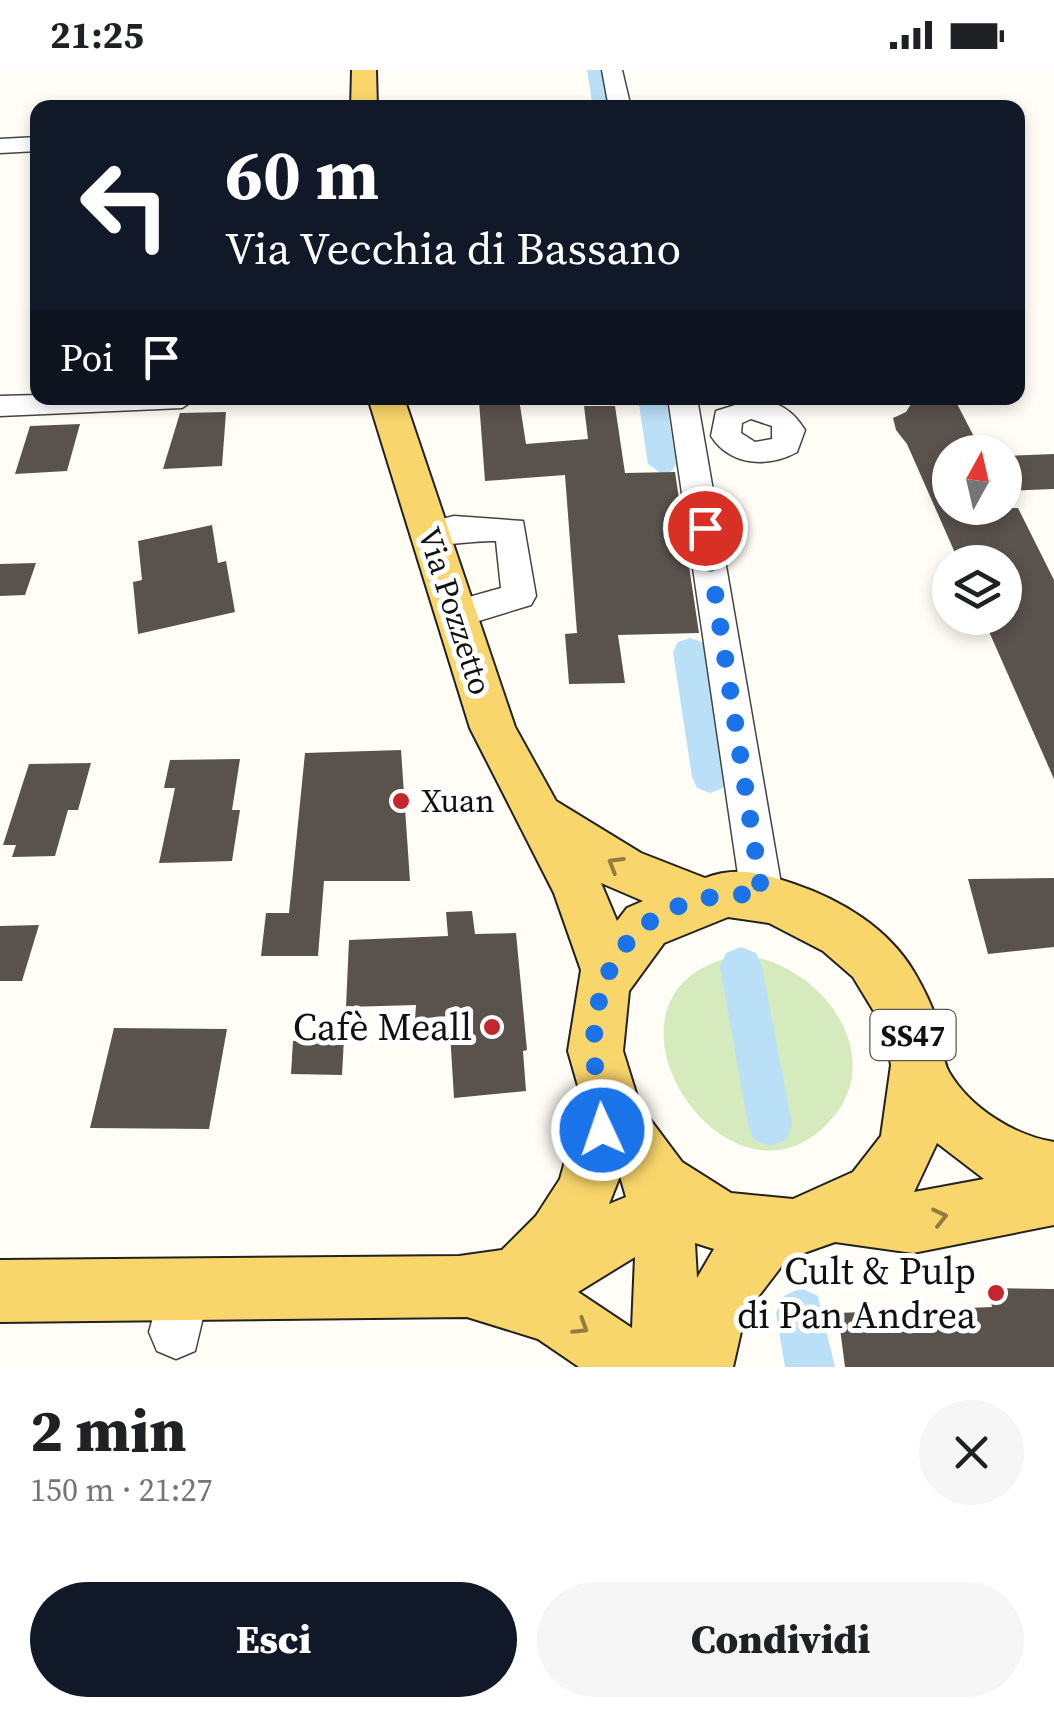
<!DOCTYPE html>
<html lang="it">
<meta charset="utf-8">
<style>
:root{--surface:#fff;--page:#f6f6f6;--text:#202124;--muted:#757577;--accent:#111827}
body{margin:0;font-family:"Source Serif 4",serif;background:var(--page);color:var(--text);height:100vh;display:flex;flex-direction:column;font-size:38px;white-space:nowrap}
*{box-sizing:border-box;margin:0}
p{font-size:32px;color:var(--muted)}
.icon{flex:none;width:55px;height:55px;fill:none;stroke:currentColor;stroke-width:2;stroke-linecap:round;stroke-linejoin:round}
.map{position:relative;height:1297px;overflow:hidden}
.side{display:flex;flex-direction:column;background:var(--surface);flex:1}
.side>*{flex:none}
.guide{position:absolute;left:30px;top:30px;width:995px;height:305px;border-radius:20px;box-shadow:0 5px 15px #0003;background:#111827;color:#fff;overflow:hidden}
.needle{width:65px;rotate:8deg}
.buttons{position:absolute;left:932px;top:365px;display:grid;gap:20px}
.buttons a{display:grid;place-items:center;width:90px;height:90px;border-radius:50%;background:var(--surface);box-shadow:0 5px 15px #0003;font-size:50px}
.pin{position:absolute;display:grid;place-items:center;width:85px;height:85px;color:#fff;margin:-42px;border:5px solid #fff;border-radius:50%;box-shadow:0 2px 10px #0007}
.me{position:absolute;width:110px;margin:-55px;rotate:357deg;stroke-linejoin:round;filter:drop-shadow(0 0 8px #0008)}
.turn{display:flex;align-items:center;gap:35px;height:210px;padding:0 30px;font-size:45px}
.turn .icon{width:130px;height:130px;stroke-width:2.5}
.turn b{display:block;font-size:70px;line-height:85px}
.then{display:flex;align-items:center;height:95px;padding:0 30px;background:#0003;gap:20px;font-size:38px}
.round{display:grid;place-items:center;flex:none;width:105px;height:105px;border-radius:52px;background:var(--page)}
.headline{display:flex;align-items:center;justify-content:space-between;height:170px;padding:0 30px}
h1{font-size:60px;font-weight:800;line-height:75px}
.button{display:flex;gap:20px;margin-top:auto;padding:20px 30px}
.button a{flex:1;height:115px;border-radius:60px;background:var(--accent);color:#fff;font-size:40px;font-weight:800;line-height:115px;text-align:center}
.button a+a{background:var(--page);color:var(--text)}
.status{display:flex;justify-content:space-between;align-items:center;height:70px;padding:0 50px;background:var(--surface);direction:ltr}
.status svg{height:28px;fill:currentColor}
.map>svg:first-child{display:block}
</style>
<div class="status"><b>21:25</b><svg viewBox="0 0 49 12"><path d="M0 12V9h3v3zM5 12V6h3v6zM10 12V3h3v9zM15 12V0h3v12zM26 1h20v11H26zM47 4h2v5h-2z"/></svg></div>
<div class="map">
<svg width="1054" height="1297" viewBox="0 0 1054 1297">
<rect width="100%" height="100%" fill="#fffdf5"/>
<!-- green -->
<path fill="#d5ebbd" d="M741 885C823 892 896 993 822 1059 719 1152 571 916 741 885Z"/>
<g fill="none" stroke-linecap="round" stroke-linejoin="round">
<!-- canal -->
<g fill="#b9e0f7" fill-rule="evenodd">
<path d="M587 0H607L613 38H593Z"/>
<path d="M638 328H666L676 394 672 401 662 404 648 394Z"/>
<path d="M690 568 702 572 707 582 728 707 723 718 710 723 697 718 692 707 673 582 678 572Z"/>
<path d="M741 877 756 883 762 897 792 1054 786 1070 770 1076 754 1070 748 1054 720 897 726 883Z"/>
<path d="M801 1218 818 1226 835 1297H785L776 1243 784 1226Z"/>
</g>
</g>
<!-- building -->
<g fill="#5a524d">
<path d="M915 328H954L982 382H950V438H1018L1054 510V709L983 548H1005V492H959L907 374 896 360 893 348 906 342Z"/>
<path d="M519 329 526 374 588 369 584 336H615L625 403 675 402 699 563 618 565 625 613 569 614 565 564 577 563 565 405 485 411 479 331Z"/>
<path d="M226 342 222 396 163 399 180 343Z"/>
<path d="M80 354 67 401 15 404 30 356Z"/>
<path d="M1054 384V419L1005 421V386Z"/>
<path d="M212 455 218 493 226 491 235 542 138 564 133 512 142 510 138 471Z"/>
<path d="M36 493 25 525 0 526V494Z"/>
<path d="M401 680 410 811H324L318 886H261L266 843H289L305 683Z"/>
<path d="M240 689 232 740H240L232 791 159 793 175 718H164L170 690Z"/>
<path d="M91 693 78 740H68L55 786 12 787 16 775H3L29 694Z"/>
<path d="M1054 808V877L988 884 968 809Z"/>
<path d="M472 841 475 864 516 863 527 980 523 981 526 1021 454 1028 449 946 415 949 416 935 346 937 349 870 448 866 446 842Z"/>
<path d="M39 855 22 911H0V856Z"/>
<path d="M114 958 227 959 209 1059 90 1058Z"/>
<path d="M344 968 342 1005 291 1004 293 971Z"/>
<path d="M988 1218 1054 1219V1297H845L838 1243 992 1237Z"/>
</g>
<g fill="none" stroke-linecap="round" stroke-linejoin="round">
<defs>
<g id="minor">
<path d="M602 0H622L631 38H609Z"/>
<path d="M38 67V81L0 83V69Z"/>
<path d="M38 325V328H197L182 338 0 346V326Z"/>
<path d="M668 328H697L783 825 777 839 762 845 747 839 741 825Z"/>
<path d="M754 329C778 332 792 339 805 360L797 382C768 398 730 396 711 366L716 341ZM751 349 772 356V369L755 372 741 363 742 353Z"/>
<path d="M454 446 523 451 536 526 531 535 456 558 444 554 439 544 444 534 501 518 496 471C474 470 437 478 418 473L414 464 418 455Z"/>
<path d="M184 1192 202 1200 210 1218 195 1281 176 1289 157 1281 149 1262 166 1200Z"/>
</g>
<g id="major">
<path d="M352 0H376L377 38H351Z"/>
<path d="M368 328H404L515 657 556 731 641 783 705 808C736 796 763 803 794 814 841 830 888 858 914 902 924 919 934 940 939 958 943 972 942 991 949 1002 970 1038 1015 1066 1054 1072V1155L913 1183 835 1172 787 1189 745 1244 733 1297H579L538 1269 467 1247 0 1252V1190L459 1186 502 1180 536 1146 560 1109 582 1030 568 981 581 900 554 823 470 658ZM601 813 643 831 627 838 617 851ZM728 847 769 853 823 881 853 907 884 958 891 995 881 1066 853 1102 793 1129 731 1123 682 1092 640 1036 623 981 629 921 664 873ZM937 1073 984 1109 914 1122ZM620 1106 626 1127 609 1134ZM695 1173 714 1179 697 1208ZM635 1187 632 1258 578 1222Z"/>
</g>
</defs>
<!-- minor casing -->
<use href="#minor" stroke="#444" stroke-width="3"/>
<!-- major casing -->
<use href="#major" stroke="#222" stroke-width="4"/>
<!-- minor -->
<use href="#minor" fill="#fff" fill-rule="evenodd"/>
<!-- major -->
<use href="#major" fill="#f9d66b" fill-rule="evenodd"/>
</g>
<!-- one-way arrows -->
<defs><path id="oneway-chevron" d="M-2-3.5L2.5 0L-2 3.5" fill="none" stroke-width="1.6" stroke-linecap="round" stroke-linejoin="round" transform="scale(2.5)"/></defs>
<g stroke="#917d42">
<use href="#oneway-chevron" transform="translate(615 794) rotate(-149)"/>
<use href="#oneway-chevron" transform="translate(940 1147) rotate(-13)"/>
<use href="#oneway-chevron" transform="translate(581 1257) rotate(32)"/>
</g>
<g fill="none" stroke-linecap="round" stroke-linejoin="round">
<!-- route -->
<path stroke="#1a73e8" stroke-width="18" stroke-dasharray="0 32.4" d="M602 1060C608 1032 595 1013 594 985 591 878 656 818 762 825L705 458"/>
</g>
<!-- markers -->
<g fill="#c4262e" stroke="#fff" stroke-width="4">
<circle cx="401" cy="731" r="10"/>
<circle cx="492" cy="957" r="10"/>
<circle cx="996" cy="1223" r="10"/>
</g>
<g text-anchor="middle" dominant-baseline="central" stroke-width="10" stroke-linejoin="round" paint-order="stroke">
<!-- shield labels -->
<rect fill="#fff" stroke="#585858" stroke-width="2.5" x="870.5" y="940" width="85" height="50" rx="8"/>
<g font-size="30" font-weight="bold" fill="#111">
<text x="913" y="965">SS47</text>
</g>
<!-- street labels -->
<g font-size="32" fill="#111" stroke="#fff">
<text transform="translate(455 541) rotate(72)">Via Pozzetto</text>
</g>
<!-- poi labels -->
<g font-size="32" fill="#111" stroke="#fff" text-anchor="start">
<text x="421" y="731">Xuan</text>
</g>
<!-- near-poi labels -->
<g font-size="38" fill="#111" stroke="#fff" text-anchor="end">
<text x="472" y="957">Cafè Meall</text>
<text x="976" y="1201">Cult &amp; Pulp<tspan x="976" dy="44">di Pan Andrea</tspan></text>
</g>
</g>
</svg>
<div class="buttons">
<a><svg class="needle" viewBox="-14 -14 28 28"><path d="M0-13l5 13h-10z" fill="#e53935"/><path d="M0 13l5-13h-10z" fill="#757577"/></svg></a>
<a><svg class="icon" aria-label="layers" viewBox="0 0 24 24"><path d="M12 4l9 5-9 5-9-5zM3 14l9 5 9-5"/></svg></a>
</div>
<div class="pin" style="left:705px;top:458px;background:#d93025"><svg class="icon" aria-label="arrive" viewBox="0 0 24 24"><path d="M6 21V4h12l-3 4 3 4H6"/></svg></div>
<svg class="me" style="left:602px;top:1060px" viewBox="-20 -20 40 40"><circle r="17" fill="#1a73e8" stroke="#fff" stroke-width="3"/><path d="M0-11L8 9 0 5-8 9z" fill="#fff"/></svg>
<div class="guide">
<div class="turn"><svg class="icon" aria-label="left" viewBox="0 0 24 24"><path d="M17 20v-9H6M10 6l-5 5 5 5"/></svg><div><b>60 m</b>Via Vecchia di Bassano</div></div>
<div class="then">Poi<svg class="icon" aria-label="arrive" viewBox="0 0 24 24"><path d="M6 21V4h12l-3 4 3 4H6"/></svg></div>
</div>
</div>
<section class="side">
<div class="headline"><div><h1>2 min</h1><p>150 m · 21:27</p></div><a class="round"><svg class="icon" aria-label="close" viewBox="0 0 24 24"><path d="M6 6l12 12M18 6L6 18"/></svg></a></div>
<div class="button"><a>Esci</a><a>Condividi</a></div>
</section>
